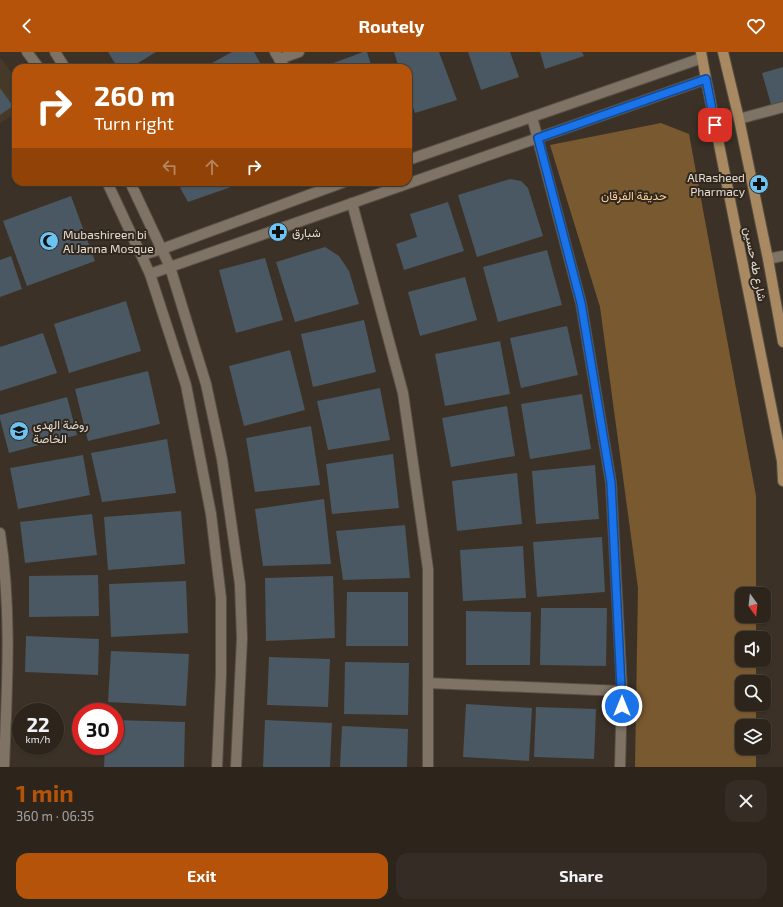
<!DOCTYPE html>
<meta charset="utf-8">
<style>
:root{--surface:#2d251c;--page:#352d25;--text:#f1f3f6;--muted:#a7a5a3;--line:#48423b;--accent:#b45309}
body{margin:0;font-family:"Exo 2",Vazirmatn,sans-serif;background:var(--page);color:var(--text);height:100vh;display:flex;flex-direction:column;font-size:15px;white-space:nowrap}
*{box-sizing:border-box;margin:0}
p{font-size:13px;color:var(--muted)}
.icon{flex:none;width:22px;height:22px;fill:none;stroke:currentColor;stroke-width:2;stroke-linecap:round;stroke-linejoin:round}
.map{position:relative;height:715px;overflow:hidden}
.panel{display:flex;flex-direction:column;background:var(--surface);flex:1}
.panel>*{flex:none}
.top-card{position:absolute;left:12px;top:12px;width:400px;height:122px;border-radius:12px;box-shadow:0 1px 3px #0004,0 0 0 1px var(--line);background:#b45309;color:#fff;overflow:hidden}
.needle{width:26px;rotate:165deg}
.tools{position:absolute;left:735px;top:535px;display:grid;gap:8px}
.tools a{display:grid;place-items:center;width:36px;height:36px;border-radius:8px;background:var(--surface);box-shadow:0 1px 3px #0004,0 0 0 1px var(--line);font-size:20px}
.speed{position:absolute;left:12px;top:651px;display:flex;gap:8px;font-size:20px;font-weight:700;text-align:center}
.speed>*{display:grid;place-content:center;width:52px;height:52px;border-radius:50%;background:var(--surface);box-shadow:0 1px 3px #0004,0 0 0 1px var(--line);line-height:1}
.speed small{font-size:10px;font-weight:400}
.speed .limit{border:6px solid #d22;background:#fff;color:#111}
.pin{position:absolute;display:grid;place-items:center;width:34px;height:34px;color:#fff;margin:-17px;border-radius:8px;box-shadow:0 2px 6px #0006}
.me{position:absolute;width:44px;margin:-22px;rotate:0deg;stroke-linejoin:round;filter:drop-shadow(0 0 3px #0008)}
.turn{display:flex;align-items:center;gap:14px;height:84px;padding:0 16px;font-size:18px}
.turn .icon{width:52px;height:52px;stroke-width:2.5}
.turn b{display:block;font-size:28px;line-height:34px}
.lanes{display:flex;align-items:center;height:38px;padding:0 16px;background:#0003;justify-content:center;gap:20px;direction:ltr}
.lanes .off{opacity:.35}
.round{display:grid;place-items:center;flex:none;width:42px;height:42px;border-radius:12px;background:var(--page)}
.summary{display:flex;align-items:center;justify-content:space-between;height:68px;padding:0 16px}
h1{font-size:24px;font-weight:700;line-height:30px;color:var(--accent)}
.button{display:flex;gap:8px;margin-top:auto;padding:8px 16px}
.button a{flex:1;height:46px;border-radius:12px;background:var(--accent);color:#fff;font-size:16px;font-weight:700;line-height:46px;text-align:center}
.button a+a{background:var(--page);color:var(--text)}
header{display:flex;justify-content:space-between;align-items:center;height:52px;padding:0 16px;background:var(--accent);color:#fff;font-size:18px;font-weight:700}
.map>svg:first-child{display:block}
</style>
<header><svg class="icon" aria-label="back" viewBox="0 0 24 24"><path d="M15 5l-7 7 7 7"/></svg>Routely<svg class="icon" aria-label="heart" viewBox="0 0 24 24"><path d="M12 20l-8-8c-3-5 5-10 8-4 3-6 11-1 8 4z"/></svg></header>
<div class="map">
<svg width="783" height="715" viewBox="0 0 783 715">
<rect width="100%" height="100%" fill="#3c3126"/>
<!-- built -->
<path fill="#473928" d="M0 5 16 27V61L0 71Z"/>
<!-- forest -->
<path fill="#795930" d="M661 71 689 82 756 444V542H742V564H756V586H742V608H756V630H742V652H756V674H742V696H756V715H635L638 536 600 255 550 93Z"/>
<!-- building -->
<g fill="#495862">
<path d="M108 0H156L130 16H118Z"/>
<path d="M232 0H254L263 16H203Z"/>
<path d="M363 0H367L372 16H324L328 13Z"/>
<path d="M394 0H439L457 48 415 61 408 41V16H399Z"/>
<path d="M468 0H510L519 25 481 38Z"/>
<path d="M540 0H582L584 4 545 17Z"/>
<path d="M783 15V53L772 56 762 21Z"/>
<path d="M0 36 13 54 0 63Z"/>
<path d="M510 127 521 129 528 136 543 184 477 205 458 143Z"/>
<path d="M177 130H229L231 135 188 150Z"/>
<path d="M71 144 95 209 27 234 3 169Z"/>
<path d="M448 150 464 199 404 218 396 192 417 185 410 162Z"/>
<path d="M325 195 339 204 349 219 359 252 295 270 276 210Z"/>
<path d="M547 198 562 253 498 270 483 215Z"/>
<path d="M11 204 22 237 0 245V208Z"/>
<path d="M265 206 283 268 236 281 219 218Z"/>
<path d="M465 225 477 268 420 284 408 240Z"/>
<path d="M126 249 141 299 69 321 54 272Z"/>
<path d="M364 268 376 320 313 335 301 282Z"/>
<path d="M567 274 578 323 521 336 510 286Z"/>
<path d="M43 281 57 321 0 339V295Z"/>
<path d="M500 289 510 342 445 354 435 302Z"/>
<path d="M290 298 305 358 244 374 229 314Z"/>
<path d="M148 319 160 372 88 389 75 337Z"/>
<path d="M380 336 390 388 328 398 317 349Z"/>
<path d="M582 342 591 397 530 407 521 352Z"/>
<path d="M67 345 77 383 9 401 0 367V363Z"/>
<path d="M507 354 515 404 451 415 442 366Z"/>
<path d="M311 374 320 433 255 440 246 386Z"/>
<path d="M167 387 176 441 102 450 91 401Z"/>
<path d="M393 402 399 456 332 462 326 412Z"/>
<path d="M83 403 90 443 18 457 10 416Z"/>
<path d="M595 413 599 467 536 472 532 419Z"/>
<path d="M517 421 522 472 457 479 452 429Z"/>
<path d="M324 447 331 512 263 514 255 457Z"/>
<path d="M181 459 185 512 108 518 104 465Z"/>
<path d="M92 462 97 503 25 511 20 470Z"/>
<path d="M405 473 410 526 343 528 336 479Z"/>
<path d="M602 485 605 540 537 545 533 490Z"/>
<path d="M523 494 526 546 463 549 460 498Z"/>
<path d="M98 523 99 564 29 565V524Z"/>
<path d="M333 524 335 586 266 589 265 526Z"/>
<path d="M186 529 188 581 111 585 109 532Z"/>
<path d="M347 540H408V594H346Z"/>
<path d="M541 556H607L606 614 540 613Z"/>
<path d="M466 559 531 560 530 613H466Z"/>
<path d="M26 584 99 587 98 623 25 620Z"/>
<path d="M111 599 189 602 186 654 108 650Z"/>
<path d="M269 605 330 607 328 655 267 653Z"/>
<path d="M345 610 409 611 408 663 344 662Z"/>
<path d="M466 652 532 656 529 709 463 705Z"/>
<path d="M536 655 596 657 594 707 534 705Z"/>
<path d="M115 668 185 670 184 715H104L105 694H115Z"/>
<path d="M265 668 332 671 330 715H263Z"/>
<path d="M342 674 408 677 407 715H340Z"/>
</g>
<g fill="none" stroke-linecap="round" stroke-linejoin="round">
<defs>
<g id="street">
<path d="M275 0 285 16"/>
<path d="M279 7 299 0"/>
<path d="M532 65 581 251 611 431 622 639 620 715"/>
<path d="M739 67 783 55"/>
<path d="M352 151 403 341 428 517V715"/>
<path d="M768 207 783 204"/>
<path d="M0 481C12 559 7 637 4 715"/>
<path d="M428 631 622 639"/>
</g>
<g id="secondary">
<path d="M27 0 39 16"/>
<path d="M55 0 65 16"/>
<path d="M408 108 702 6"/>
<path d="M107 130 150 222 186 333 211 462 221 546V623L217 715"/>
<path d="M130 130 170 215 206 332 222 407 240 532 242 586 236 715"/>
<path d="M142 203 162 197 344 130"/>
<path d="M150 222 706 27"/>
</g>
<g id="primary">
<path d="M701 0 706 27 782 409 783 429"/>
<path d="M723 0 739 67 768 207 783 290"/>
</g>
</defs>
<!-- street casing -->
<use href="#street" stroke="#585045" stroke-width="12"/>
<!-- secondary casing -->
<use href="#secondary" stroke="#585045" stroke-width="12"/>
<!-- primary casing -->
<use href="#primary" stroke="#585045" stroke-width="12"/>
<!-- street -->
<use href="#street" stroke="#7e7365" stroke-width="10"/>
<!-- secondary -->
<use href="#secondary" stroke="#7e7365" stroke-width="10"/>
<!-- primary -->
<use href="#primary" stroke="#a98961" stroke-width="10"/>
</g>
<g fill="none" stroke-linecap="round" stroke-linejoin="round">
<defs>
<path id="route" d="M622 654 620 614 611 431 581 251 538 86 706 27 715 73"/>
</defs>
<!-- route casing -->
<use href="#route" stroke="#114b97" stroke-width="10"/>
<!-- route -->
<use href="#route" stroke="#1a73e8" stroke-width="7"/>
</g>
<!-- icons -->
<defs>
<symbol id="pharmacy-disc" viewBox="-11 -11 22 22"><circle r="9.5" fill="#6cc3f2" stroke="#31271c"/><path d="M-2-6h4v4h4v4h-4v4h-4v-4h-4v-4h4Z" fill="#111"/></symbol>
<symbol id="mosque-disc" viewBox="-11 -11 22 22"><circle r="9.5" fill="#6cc3f2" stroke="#31271c"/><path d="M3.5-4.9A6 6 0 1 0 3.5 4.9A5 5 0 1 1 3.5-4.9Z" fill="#111"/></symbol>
<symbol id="school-disc" viewBox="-11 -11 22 22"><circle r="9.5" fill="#6cc3f2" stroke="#31271c"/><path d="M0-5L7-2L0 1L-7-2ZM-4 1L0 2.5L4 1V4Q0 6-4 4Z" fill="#111"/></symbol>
</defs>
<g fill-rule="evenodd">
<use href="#pharmacy-disc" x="748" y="121" width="22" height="22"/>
<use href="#pharmacy-disc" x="267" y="169" width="22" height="22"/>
<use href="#mosque-disc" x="38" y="178" width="22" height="22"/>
<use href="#school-disc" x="8" y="368" width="22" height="22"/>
</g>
<g text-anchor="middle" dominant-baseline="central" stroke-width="4" stroke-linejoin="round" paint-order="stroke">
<!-- poi labels -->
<g font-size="12" fill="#e2dcd4" stroke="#31271c" text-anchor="start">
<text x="745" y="125" text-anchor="end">AlRasheed<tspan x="745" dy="14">Pharmacy</tspan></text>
<text x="292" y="180">شبارق</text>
<text x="63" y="182">Mubashireen bi<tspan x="63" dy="14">Al Janna Mosque</tspan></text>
<text x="33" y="372">روضة الهدى<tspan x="33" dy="14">الخاصة</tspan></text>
</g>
<!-- park labels -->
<g font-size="12" fill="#f9cf9d" stroke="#31271c">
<text x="634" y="143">حديقة الفرقان</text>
</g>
<!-- street labels -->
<g font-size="12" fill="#e2dcd4" stroke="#31271c">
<text transform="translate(756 212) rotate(79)">شارع طه حسين</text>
</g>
</g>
</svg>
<div class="tools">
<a><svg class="needle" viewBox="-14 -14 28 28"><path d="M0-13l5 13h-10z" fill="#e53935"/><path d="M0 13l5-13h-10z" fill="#a7a5a3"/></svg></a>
<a><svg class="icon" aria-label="sound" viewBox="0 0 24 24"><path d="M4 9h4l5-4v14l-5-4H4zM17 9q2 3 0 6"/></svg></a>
<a><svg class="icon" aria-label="search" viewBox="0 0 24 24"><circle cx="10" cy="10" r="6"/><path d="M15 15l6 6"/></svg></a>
<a><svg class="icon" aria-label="layers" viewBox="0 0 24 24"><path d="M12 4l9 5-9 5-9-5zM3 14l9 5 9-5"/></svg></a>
</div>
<div class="speed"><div>22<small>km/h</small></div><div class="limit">30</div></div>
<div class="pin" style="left:715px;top:73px;background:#d93025"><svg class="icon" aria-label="arrive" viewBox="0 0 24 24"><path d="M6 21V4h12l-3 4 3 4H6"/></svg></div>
<svg class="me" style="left:622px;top:654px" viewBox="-20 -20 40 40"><circle r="17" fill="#1a73e8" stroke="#fff" stroke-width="3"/><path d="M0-11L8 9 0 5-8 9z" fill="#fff"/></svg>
<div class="top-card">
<div class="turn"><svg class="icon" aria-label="right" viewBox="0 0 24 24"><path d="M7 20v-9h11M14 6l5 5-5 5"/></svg><div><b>260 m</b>Turn right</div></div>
<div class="lanes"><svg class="icon off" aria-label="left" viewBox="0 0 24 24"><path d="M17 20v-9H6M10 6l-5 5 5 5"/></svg><svg class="icon off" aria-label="ahead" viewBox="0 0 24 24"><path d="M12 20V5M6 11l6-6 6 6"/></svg><svg class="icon" aria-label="right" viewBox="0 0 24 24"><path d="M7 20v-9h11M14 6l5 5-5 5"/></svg></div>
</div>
</div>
<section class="panel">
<div class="summary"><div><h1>1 min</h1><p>360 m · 06:35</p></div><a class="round"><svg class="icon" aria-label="close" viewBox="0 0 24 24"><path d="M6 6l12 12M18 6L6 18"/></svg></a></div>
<div class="button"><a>Exit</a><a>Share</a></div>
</section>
